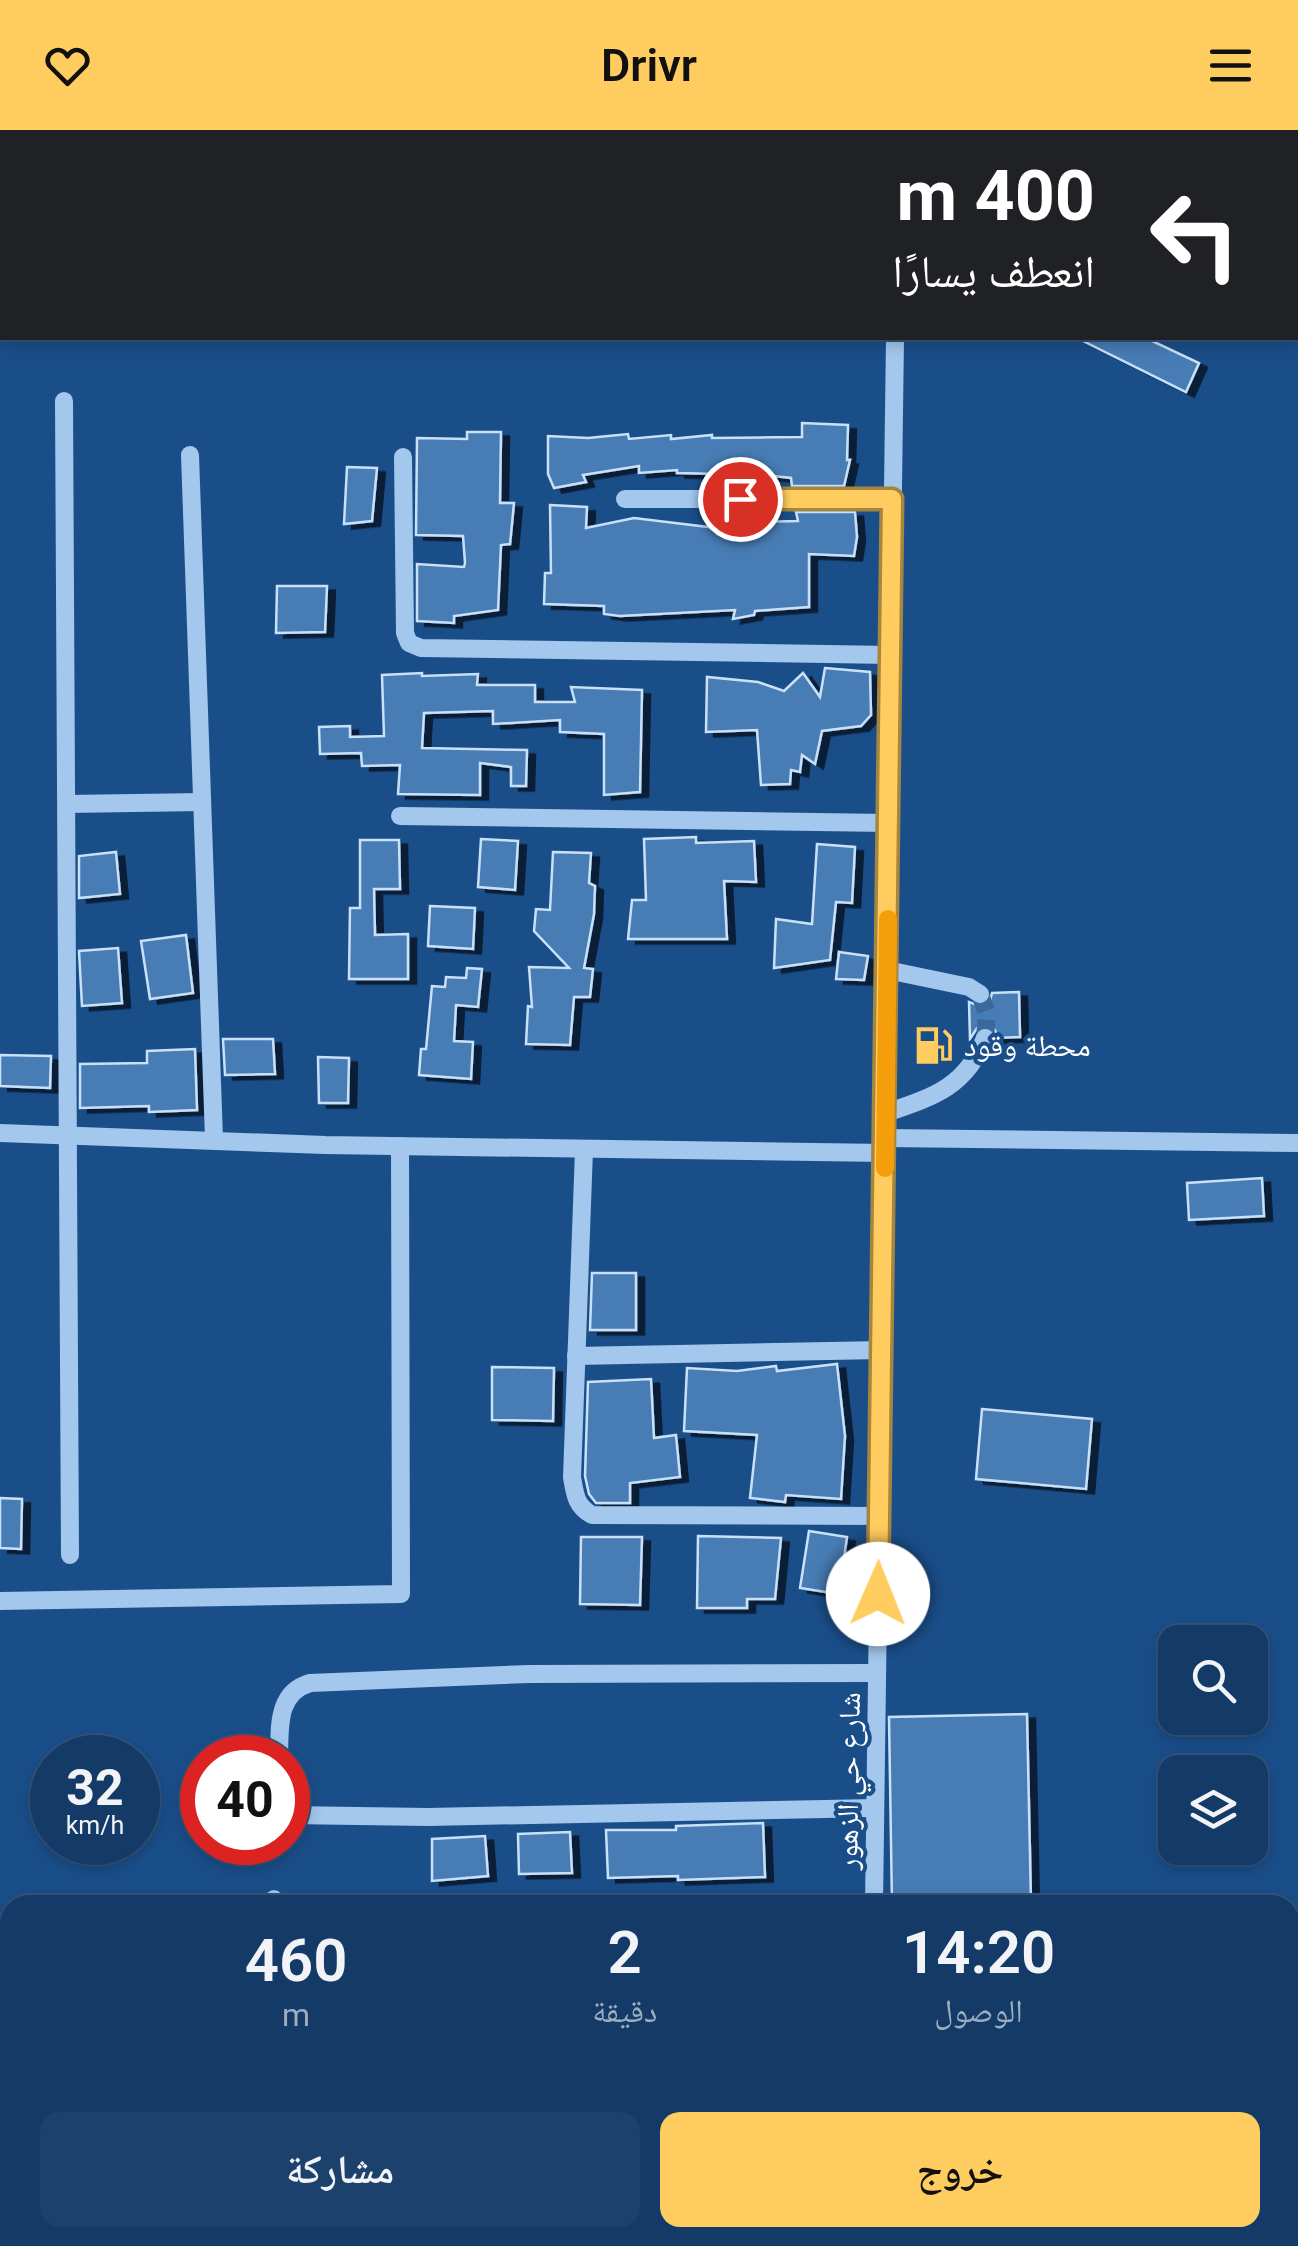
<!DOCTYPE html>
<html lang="ar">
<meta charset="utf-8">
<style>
:root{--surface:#143a67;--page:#1d416d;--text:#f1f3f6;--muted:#9dadc0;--line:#33547b;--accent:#ffcc5f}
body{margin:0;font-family:Roboto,"Noto Naskh Arabic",sans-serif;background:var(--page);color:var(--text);direction:rtl;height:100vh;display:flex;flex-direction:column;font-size:38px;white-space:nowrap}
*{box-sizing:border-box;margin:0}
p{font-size:32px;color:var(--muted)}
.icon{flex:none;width:55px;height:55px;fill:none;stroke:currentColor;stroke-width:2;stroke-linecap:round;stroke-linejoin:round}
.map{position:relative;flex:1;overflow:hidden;direction:ltr}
.panel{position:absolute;left:0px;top:1765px;width:1300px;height:352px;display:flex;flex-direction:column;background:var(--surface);border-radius:30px 30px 0 0;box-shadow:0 5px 15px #0003,0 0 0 2px var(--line);direction:rtl}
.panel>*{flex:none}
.hud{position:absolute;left:0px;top:0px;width:1300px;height:210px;box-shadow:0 5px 15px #0003,0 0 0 2px var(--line);direction:rtl;background:#202124;color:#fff;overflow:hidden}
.controls{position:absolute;left:1158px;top:1495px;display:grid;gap:20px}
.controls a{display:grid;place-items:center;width:110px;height:110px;border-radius:20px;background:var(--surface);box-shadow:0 5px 15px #0003,0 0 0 2px var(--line);font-size:50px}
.speed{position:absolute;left:30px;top:1605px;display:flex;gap:20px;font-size:50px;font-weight:700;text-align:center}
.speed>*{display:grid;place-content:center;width:130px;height:130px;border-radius:50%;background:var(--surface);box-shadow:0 5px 15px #0003,0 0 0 2px var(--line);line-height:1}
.speed small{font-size:25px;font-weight:400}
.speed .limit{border:15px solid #d22;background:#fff;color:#111}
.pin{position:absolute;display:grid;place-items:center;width:85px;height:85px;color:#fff;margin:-42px;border:5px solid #fff;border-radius:50%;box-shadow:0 2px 10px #0007}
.me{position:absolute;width:110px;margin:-55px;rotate:1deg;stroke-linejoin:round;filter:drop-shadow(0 0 8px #0008)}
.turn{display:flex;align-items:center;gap:35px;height:210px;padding:0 40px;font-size:45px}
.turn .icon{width:130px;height:130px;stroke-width:2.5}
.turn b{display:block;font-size:70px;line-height:85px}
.eta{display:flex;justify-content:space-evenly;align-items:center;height:170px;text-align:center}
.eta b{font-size:60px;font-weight:600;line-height:70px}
.button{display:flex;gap:20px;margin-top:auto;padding:20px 40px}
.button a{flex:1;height:115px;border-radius:20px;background:var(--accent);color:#111;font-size:40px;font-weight:600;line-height:115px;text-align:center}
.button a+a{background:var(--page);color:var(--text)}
header{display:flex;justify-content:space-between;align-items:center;height:130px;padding:0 40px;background:var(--accent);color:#111;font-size:45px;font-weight:600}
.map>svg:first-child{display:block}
</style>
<header><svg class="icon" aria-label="menu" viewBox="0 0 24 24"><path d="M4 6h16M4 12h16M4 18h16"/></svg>Drivr<svg class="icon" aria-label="heart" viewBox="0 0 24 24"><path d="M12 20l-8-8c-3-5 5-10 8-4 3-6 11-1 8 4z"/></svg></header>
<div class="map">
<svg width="1298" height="2116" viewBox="0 0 1298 2116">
<defs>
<filter id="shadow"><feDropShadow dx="8" dy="4.5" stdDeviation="0" flood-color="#0009"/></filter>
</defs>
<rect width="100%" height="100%" fill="#1a4e89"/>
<!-- building -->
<g fill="#467bb4" stroke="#c9e0f9" stroke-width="2.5" filter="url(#shadow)">
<path d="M1077 208H1146L1199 233 1186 262Z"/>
<path d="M802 293 848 295 847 330H850L844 356H792L791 348 764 345 677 343V340L639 343V336L583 345 586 352 554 358 548 344V306L588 308 628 304 629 309 671 305V309L712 305V308L802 307Z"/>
<path d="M467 302H501L500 373H514L510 414 501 415 498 480 454 486V493L417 491V434L464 437 465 433 463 406 416 405 417 308 467 309Z"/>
<path d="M347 337 377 338 372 391 344 394Z"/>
<path d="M550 375 587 377 586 398 634 388 725 399 726 388 755 389V392L798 391 796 382H855L857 407 854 426 809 424V477L755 481 754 485 733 489 735 480 620 486 604 484V476L544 474 545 443H551Z"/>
<path d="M277 456H327L325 502 276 503Z"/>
<path d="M825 538 870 542 871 585 861 596 822 601 815 634 802 625 800 642 791 640 790 654 761 655 757 600 706 602 707 547 758 552 784 561 803 543 820 567Z"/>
<path d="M422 543V546L478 544 477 555H535V572H575L571 557 642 560 640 662 604 665V604L560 602V590L493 594V581L424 583 422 618 527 620 526 656H511V637L480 633V665L398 664 400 635 362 636 361 623 320 624 319 597 350 596V607L384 606 382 545Z"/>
<path d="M696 707V713L754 711 756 752 724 751 727 809H628L632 770H646L644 709Z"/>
<path d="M481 709 518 711 515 760 478 757Z"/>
<path d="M360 710H399L400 759H374L375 805 408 804V849H349L350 778H360Z"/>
<path d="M817 714 855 717 852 773 836 772 830 830 774 838 776 789 812 794Z"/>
<path d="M116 722 120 764 79 768V726Z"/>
<path d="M553 722 591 723 589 753 595 756 594 784 584 838 593 839 590 867H574L570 915 526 914 528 876 532 877 529 837 569 838 534 801 536 779 550 780Z"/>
<path d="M430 776 475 778 473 819 428 816Z"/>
<path d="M186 805 193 863 150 869 141 811Z"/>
<path d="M118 818 122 873 82 876 79 821Z"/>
<path d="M839 822 868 826 864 850 836 849Z"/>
<path d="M467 838 482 839 478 877 456 875 454 911 473 912 471 949 419 945 421 919H426L432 856 445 857 446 847 466 848Z"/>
<path d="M1019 862 1020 907 997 908 995 900 985 896 977 898 970 909 969 872 980 876 990 871 992 863Z"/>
<path d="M223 909H273L275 944 225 945Z"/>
<path d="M195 919 197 980 149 982V976L80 978V934L147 933V921Z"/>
<path d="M0 925 51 926 50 958 0 956Z"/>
<path d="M318 927 349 928 348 973H319Z"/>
<path d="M1262 1048 1264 1086 1189 1090 1187 1053Z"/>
<path d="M592 1143H636V1200H590Z"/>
<path d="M837 1234 845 1306 841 1369 786 1365 785 1372 750 1368 757 1305 684 1301 687 1238 737 1241 776 1236 777 1241Z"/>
<path d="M492 1237 554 1238 553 1291 492 1290Z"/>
<path d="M651 1249 654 1308 676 1305 680 1347 630 1353V1373H596L589 1364 585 1346 588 1252Z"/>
<path d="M982 1279 1092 1289 1086 1359 976 1349Z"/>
<path d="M0 1368 22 1369 21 1419 0 1418Z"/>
<path d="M809 1401 847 1407 839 1464 800 1458Z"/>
<path d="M698 1406 781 1408 775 1469H747V1478H697Z"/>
<path d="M581 1407H642L640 1475 580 1474Z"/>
<path d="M1027 1584 1031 1772 892 1775 889 1587Z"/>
<path d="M763 1693 765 1747 678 1750V1746L608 1748 606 1700H676V1696Z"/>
<path d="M570 1702 572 1743 519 1744 518 1704Z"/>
<path d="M485 1706 488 1746 432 1751V1709Z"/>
</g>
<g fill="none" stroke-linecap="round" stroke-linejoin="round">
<!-- minor-tunnel -->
<path stroke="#3c699b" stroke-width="18" stroke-dasharray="18 9" stroke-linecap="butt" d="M980 864 987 884 985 908"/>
<!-- minor -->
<g stroke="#a3c7ed" stroke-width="18">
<path d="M897 2V0"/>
<path d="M64 271 70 1425"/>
<path d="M190 325 214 1009"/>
<path d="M403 327 405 503 409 513 421 518 891 525"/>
<path d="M625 369H893"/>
<path d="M67 674 202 672"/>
<path d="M400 686 889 693"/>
<path d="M887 840 969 857 980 864"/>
<path d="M886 983C933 967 966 957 985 908"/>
<path d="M0 1003 325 1015 885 1023"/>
<path d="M885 1008 1298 1013"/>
<path d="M584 1020 572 1347C575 1365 576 1376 592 1385L880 1386"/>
<path d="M576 1226 882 1220"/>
<path d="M0 1471 401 1464 400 1016"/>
<path d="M279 1628C280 1598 276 1563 310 1553L529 1544 877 1543"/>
<path d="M288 1685 428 1687 875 1678"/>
<path d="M274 1769V1775"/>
<path d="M874 1775 895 208"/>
<path d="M1298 2045V2078"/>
<path d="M107 2108V2116"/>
<path d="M287 2108V2116"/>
<path d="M868 2116V2108"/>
</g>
</g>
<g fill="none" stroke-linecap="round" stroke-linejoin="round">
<defs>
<path id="route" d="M740 369H892L878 1464"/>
</defs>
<!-- route casing -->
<use href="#route" stroke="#a6853e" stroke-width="25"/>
<!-- route -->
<use href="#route" stroke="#ffcc5f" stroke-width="18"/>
<!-- slow -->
<path stroke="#f59e0b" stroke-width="18" d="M885 1038 888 789"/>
</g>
<!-- icons -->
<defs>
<symbol id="fuel-bare" viewBox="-9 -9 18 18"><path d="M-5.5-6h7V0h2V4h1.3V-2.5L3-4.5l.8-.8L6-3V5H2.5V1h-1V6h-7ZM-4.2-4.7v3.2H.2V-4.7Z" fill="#ffcc5f" stroke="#1a4e89" stroke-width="2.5" paint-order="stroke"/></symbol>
</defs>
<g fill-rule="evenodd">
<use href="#fuel-bare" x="906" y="888" width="55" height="55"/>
</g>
<g text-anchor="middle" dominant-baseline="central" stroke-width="8" stroke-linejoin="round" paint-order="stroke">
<!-- poi labels -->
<g font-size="30" fill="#fff" stroke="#1a4e89" text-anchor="start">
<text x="964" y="915">محطة وقود</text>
</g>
<!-- street labels -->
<g font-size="30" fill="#fff" stroke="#1a4e89">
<text transform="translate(848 1651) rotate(-89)">شارع حي الزهور</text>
</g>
</g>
</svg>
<div class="controls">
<a><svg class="icon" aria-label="search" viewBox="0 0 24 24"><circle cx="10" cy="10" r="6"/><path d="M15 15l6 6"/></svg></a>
<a><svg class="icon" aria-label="layers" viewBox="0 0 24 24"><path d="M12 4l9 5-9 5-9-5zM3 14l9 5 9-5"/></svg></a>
</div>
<div class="speed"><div>32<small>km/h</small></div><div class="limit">40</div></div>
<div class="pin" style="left:740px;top:369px;background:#d93025"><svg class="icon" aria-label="arrive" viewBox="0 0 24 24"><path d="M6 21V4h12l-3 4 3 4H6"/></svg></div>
<svg class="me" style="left:878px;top:1464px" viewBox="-20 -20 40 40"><circle r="19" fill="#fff"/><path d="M0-13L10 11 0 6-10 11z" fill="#ffcc5f"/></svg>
<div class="hud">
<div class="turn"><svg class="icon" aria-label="left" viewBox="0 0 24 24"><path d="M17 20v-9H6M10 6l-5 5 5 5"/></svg><div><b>400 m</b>انعطف يسارًا</div></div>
</div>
<section class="panel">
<div class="eta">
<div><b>14:20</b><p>الوصول</p></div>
<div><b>2</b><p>دقيقة</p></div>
<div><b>460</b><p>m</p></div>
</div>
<div class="button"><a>خروج</a><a>مشاركة</a></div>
</section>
</div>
